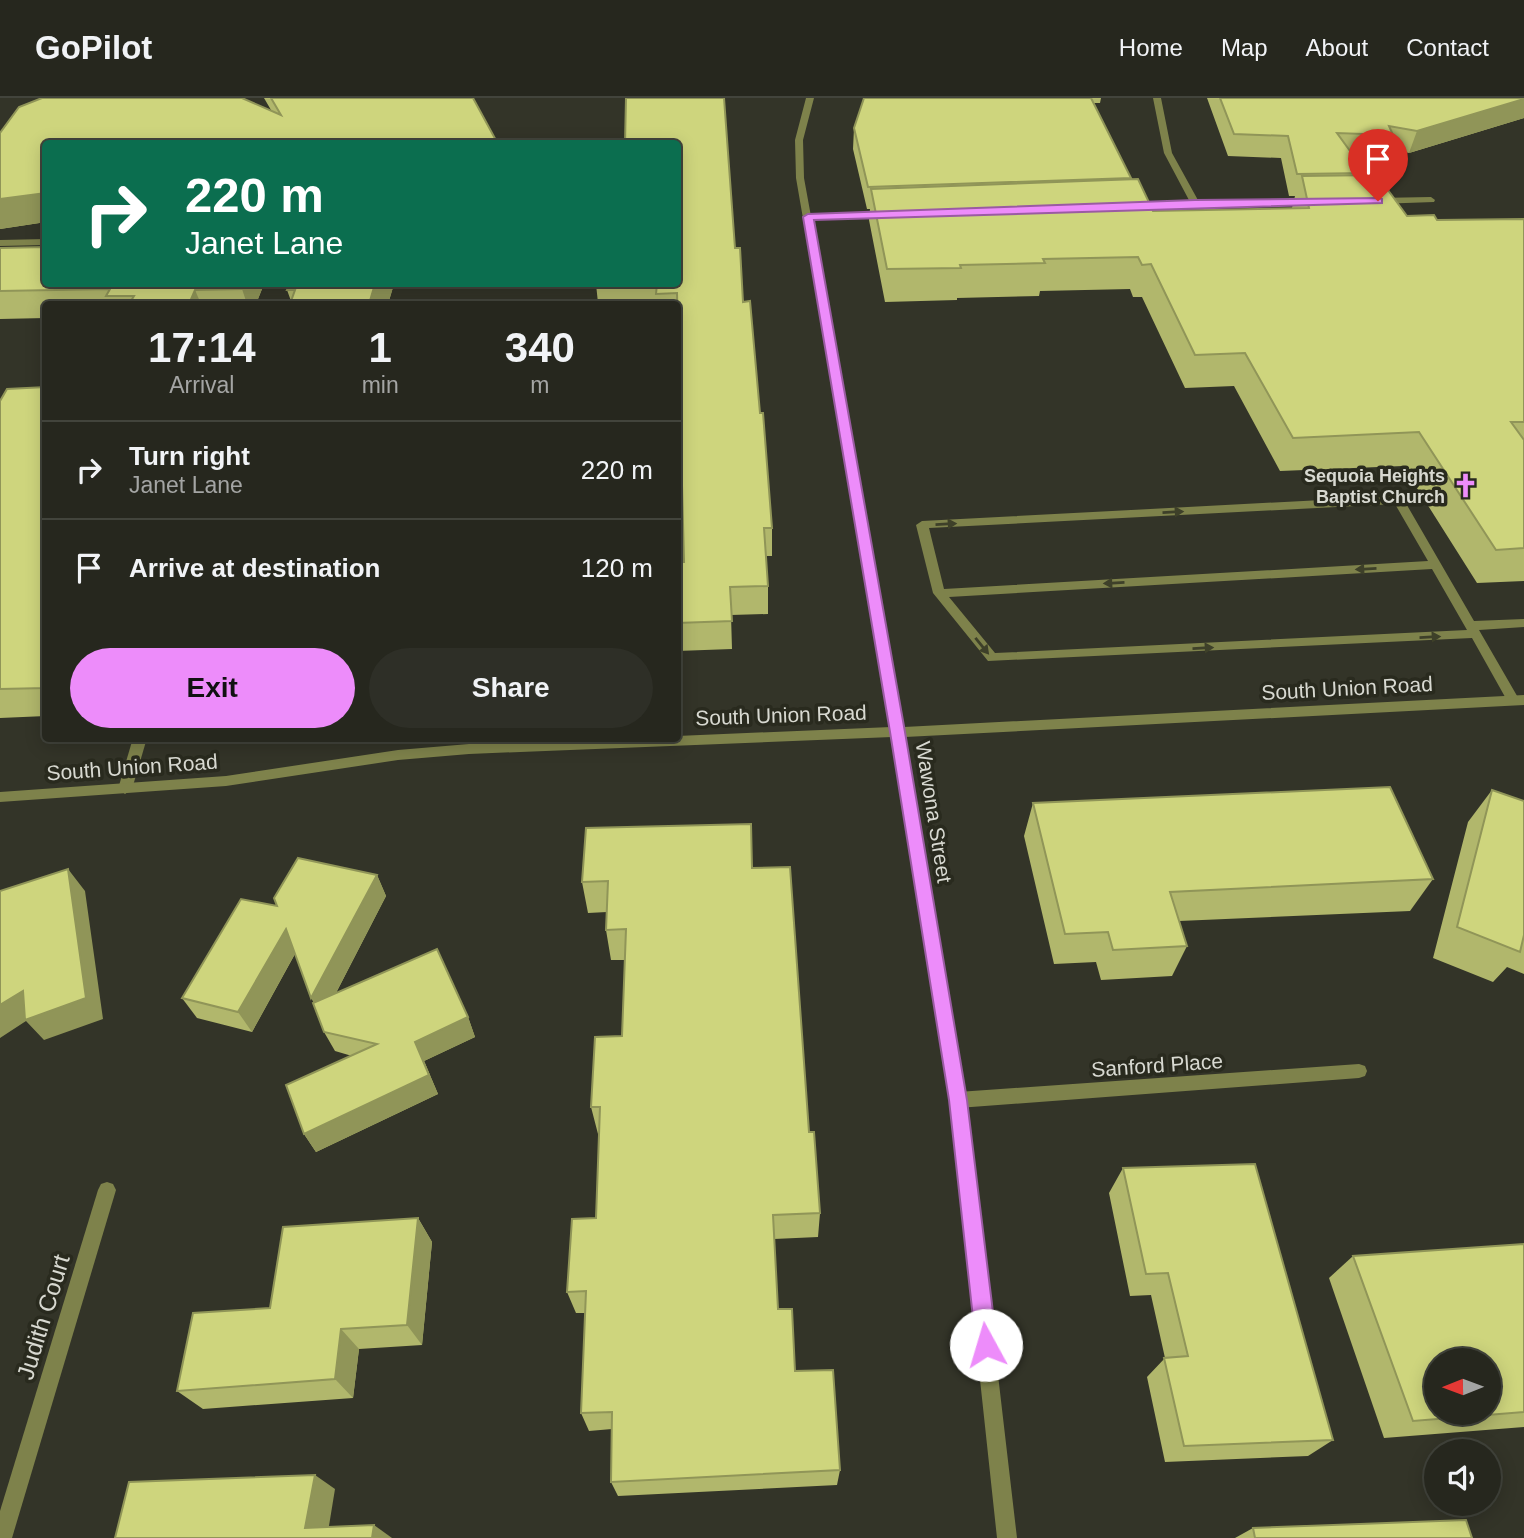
<!DOCTYPE html>
<style>
:root{--surface:#26271e;--page:#2e2f27;--text:#f1f3f6;--muted:#a4a5a4;--line:#42443c;--accent:#ed8cfa}
body{margin:0;font-family:Arial,sans-serif;background:var(--page);color:var(--text);height:100vh;display:flex;flex-direction:column;font-size:26px;white-space:nowrap}
*{box-sizing:border-box;margin:0}
p{font-size:23px;color:var(--muted)}
.icon{flex:none;width:38px;height:38px;fill:none;stroke:currentColor;stroke-width:2;stroke-linecap:round;stroke-linejoin:round}
.map{position:relative;flex:1;overflow:hidden}
.drawer{position:absolute;left:42px;top:203px;width:639px;height:441px;display:flex;flex-direction:column;background:var(--surface);border-radius:7px;box-shadow:0 4px 18px #0003,0 0 0 2px var(--line)}
.drawer>*{flex:none}
.guide{position:absolute;left:42px;top:42px;width:639px;height:147px;border-radius:7px;box-shadow:0 4px 18px #0003,0 0 0 2px var(--line);background:#0b6e4f;color:#fff;overflow:hidden}
.needle{width:46px;rotate:269deg}
.tools{position:absolute;left:1424px;top:1250px;display:grid;gap:14px}
.tools a{display:grid;place-items:center;width:77px;height:77px;border-radius:50%;background:var(--surface);box-shadow:0 4px 18px #0003,0 0 0 2px var(--line);font-size:35px}
.pin{position:absolute;display:grid;place-items:center;width:60px;height:60px;color:#fff;margin:-72px -30px;border-radius:50% 50% 50% 0;rotate:-45deg;box-shadow:0 0 7px #0007}
.pin .icon{rotate:45deg}
.me{position:absolute;width:77px;margin:-38px;rotate:354deg;stroke-linejoin:round;filter:drop-shadow(0 0 5px #0008)}
.turn{display:flex;align-items:center;gap:24px;height:147px;padding:0 28px;font-size:32px}
.turn .icon{width:91px;height:91px;stroke-width:2.5}
.turn b{display:block;font-size:49px;line-height:60px}
.eta{display:flex;justify-content:space-evenly;align-items:center;height:119px;text-align:center}
.eta b{font-size:42px;font-weight:600;line-height:49px}
.action{display:flex;gap:14px;margin-top:auto;padding:14px 28px}
.action a{flex:1;height:80px;border-radius:42px;background:var(--accent);color:#111;font-size:28px;font-weight:600;line-height:80px;text-align:center}
.action a+a{background:var(--page);color:var(--text)}
ul{padding:0;list-style:none}
li{display:flex;align-items:center;gap:21px;height:98px;padding:0 28px;border-top:2px solid var(--line)}
li div{flex:1}
li b{display:block;font-size:26px}
li em{font-style:normal}
header{display:flex;align-items:center;gap:42px;box-sizing:border-box;height:98px;padding:0 35px;background:var(--surface);border-bottom:2px solid var(--line)}
header strong{font-size:33px}
nav{display:flex;gap:38px;margin-inline-start:auto;font-size:24px}
.map>svg:first-child{display:block}
</style>
<header>
<strong>GoPilot</strong>
<nav><a>Home</a><a>Map</a><a>About</a><a>Contact</a></nav>
</header>
<div class="map">
<svg width="1524" height="1440" viewBox="0 0 1524 1440">
<rect width="100%" height="100%" fill="#333428"/>
<g fill="none" stroke-linecap="round" stroke-linejoin="round">
<!-- service -->
<g fill="#7e824b" fill-rule="evenodd">
<path d="M1398 398 1404 402 1474 523 1524 521V529L1479 532 1520 603 1519 606H1509L1472 540 988 563 933 495 916 427 922 423ZM1395 406 1428 463 944 491 929 430ZM1432 471 1467 532 995 555 949 499Z"/>
<path d="M133 640H147L132 691 125 696 118 691Z"/>
</g>
<!-- minor -->
<g fill="#7e824b" fill-rule="evenodd">
<path d="M1153 0H1161L1172 55 1199 104 1311 101 1315 104 1311 107 1129 110V106L1132 105 1190 104 1164 55Z"/>
<path d="M1431 99 1435 102 1434 104 1377 106 1373 103 1377 100Z"/>
<path d="M887 113 891 116 890 118 808 122 804 119 808 116Z"/>
<path d="M46 141V147L0 148V142Z"/>
<path d="M1359 966 1365 968 1367 973 1365 978 1359 980 958 1010 952 1007 950 1002 952 997 958 994Z"/>
<path d="M107 1084 113 1086 116 1092 12 1440H0V1413L98 1092 101 1086Z"/>
</g>
<!-- tertiary -->
<path fill="#7e824b" fill-rule="evenodd" d="M806 0H814L803 42 804 80 904 629 1524 597V607L905 639 966 1002 1017 1440H997L950 1002 892 639 469 656 398 662 226 688 0 704V694L226 678 398 652 469 646 607 640H677V638L891 629 796 80 795 42Z"/>
</g>
<!-- wall -->
<g fill="#b1b76c">
<path d="M264 0H473L498 46H46V124L0 131V35L271 12Z"/>
<path d="M864 0H1101L1100 5H1094L1130 82 1153 113 1292 110 1295 98H1289L1281 60 1228 58 1207 0H1524V20L1409 55 1388 51 1385 59 1353 58 1366 75 1365 77 1407 118 1437 122 1524 121V483L1477 485 1403 368 1280 373 1234 288 1185 290 1142 199H1133L1130 191 1040 193 1039 198 957 200V202L885 204 869 122 870 111H867L853 51 854 30Z"/>
<path d="M0 150 264 186 256 206H46V220L0 221Z"/>
<path d="M735 150 760 315 772 430V458H766L768 488V516L731 517 732 551 677 553V464H684L677 206H657V203L598 205 596 186H677Z"/>
<path d="M394 186 388 206H290L291 203 287 192Z"/>
<path d="M46 289V618L0 620V303Z"/>
<path d="M1492 692 1524 703V876L1507 869 1493 884 1433 860 1468 724Z"/>
<path d="M1033 705 1433 781 1410 813 1179 823 1187 848 1172 878 1101 882 1096 864 1054 866 1024 738Z"/>
<path d="M752 770 809 1034 820 1115 818 1139 774 1141 778 1211 795 1273 840 1372 837 1387 618 1398 611 1384 612 1331 589 1333 581 1315 585 1215H576L567 1194 596 1120 599 1035 598 1036 591 1009 622 938 625 862H611L606 832 607 814 588 815 582 784Z"/>
<path d="M377 777 386 798 336 895 468 919 475 939 424 963 438 996 316 1054 304 1036 352 958 335 953 324 934 314 905 295 856 252 934 197 920 182 900 277 808Z"/>
<path d="M1123 1070 1333 1342 1308 1358 1165 1364 1147 1279 1165 1260 1151 1197 1130 1198 1109 1095Z"/>
<path d="M418 1120 432 1144 422 1247 359 1251 353 1300 203 1311 177 1293 270 1210Z"/>
<path d="M1524 1146V1329L1384 1340 1329 1180 1353 1158Z"/>
<path d="M1253 1430 1472 1440H1235Z"/>
</g>
<!-- shaded-wall -->
<g fill="#909558">
<path d="M1524 1V20L1409 55 1417 33Z"/>
<path d="M342 41 343 46H321Z"/>
<path d="M46 95V124L0 131V101Z"/>
<path d="M244 186H264L256 206H247L242 191Z"/>
<path d="M375 186H394L388 206H369Z"/>
<path d="M195 192 201 206H189Z"/>
<path d="M68 771 85 793 103 921 44 942 26 923 0 940V907L23 893Z"/>
<path d="M377 777 386 798 323 920 311 900Z"/>
<path d="M286 831 297 852 252 934 238 914Z"/>
<path d="M468 919 475 939 424 963 438 996 316 1054 304 1036 415 944Z"/>
<path d="M418 1120 432 1144 422 1247 407 1227Z"/>
<path d="M341 1231 359 1251 353 1300 335 1281Z"/>
<path d="M315 1377 335 1391 327 1440 305 1430Z"/>
<path d="M374 1427 392 1440H372Z"/>
</g>
<!-- building -->
<g fill="#ced57d" stroke="#909558" stroke-width="2" fill-rule="evenodd">
<path d="M42 0H242L281 17 271 0H473L498 46H379L342 41 321 46H46V95L0 101V35L19 9Z"/>
<path d="M626 0H724L735 150H740L743 204 750 203 760 315H763L772 430H764L768 488 730 489 732 523 677 525V464H684L677 195 656 196 657 186H677V46H625Z"/>
<path d="M864 0H1091L1131 80 868 89 854 30Z"/>
<path d="M1220 0H1524V1L1417 33 1389 28 1393 37 1337 35 1366 75 1297 76 1288 38 1234 36Z"/>
<path d="M1377 77 1407 118 1434 117 1437 122 1524 121V324H1511L1524 342V450L1496 452 1419 334 1293 340 1245 255 1195 257 1151 166 1142 167 1138 159 1043 161 1045 165 960 167 961 170 887 171 871 91 1138 81 1153 113 1309 110 1302 78Z"/>
<path d="M46 149V186H244L242 191 195 192 189 206H129L134 198H106L110 191 0 193V150Z"/>
<path d="M290 186H375L369 206H290L295 192H287Z"/>
<path d="M46 289V590L0 591V303L7 291Z"/>
<path d="M1390 689 1433 781 1170 794 1187 848 1113 852 1108 834 1065 836 1033 705Z"/>
<path d="M1492 692 1524 703V837L1520 854 1457 829Z"/>
<path d="M751 726 752 770 790 769 809 1034H814L820 1115 773 1117 778 1211H792L795 1273 833 1272 840 1372 611 1384 612 1314 581 1315 586 1193 567 1194 572 1121 596 1120 600 1009H591L595 939 622 938 626 831 606 832 608 783 582 784 586 730Z"/>
<path d="M298 760 377 777 311 900 286 831 238 914 182 900 241 801 277 808 274 800Z"/>
<path d="M68 771 86 900 25 922 23 893 0 907V793Z"/>
<path d="M437 851 468 919 415 944 429 977 304 1036 286 987 377 946 324 934 313 905Z"/>
<path d="M1255 1066 1333 1342 1184 1348 1164 1260 1188 1258 1168 1175 1146 1176 1123 1070Z"/>
<path d="M418 1120 407 1227 341 1231 335 1281 177 1293 193 1215 270 1210 283 1129Z"/>
<path d="M1524 1146V1314L1413 1323 1353 1158ZM1437 1262H1489V1314H1437Z"/>
<path d="M315 1377 305 1430 374 1427 372 1440H115L129 1384Z"/>
<path d="M1466 1422 1472 1440H1255L1253 1430Z"/>
</g>
<!-- one-way arrows -->
<defs><path id="oneway-solid" d="M-6-.8H1V-3.2L6.5 0L1 3.2V.8H-6Z" transform="scale(1.75)"/></defs>
<g fill="#3e4029">
<use href="#oneway-solid" transform="translate(1173 414) rotate(-3)"/>
<use href="#oneway-solid" transform="translate(946 426) rotate(-3)"/>
<use href="#oneway-solid" transform="translate(1366 471) rotate(177)"/>
<use href="#oneway-solid" transform="translate(1114 485) rotate(177)"/>
<use href="#oneway-solid" transform="translate(1430 539) rotate(-3)"/>
<use href="#oneway-solid" transform="translate(982 548) rotate(51)"/>
<use href="#oneway-solid" transform="translate(1203 550) rotate(-3)"/>
</g>
<!-- route -->
<path fill="#ed8cfa" stroke="#9a5ba2" stroke-width="2" d="M1378 100 1382 101V105L814 122 905 634 967 1002 997 1247 994 1255 986 1258 979 1255 976 1247 949 1002 890 634 803 119 808 116 1195 102Z"/>
<!-- icons -->
<defs>
<symbol id="church-bare" viewBox="-9 -9 18 18"><path d="M-1.2-6h2.4v3.5h3.3v2.4h-3.3V6h-2.4V-.1h-3.3v-2.4h3.3Z" fill="#ed8cfa" stroke="#292a1e" stroke-width="2.5" paint-order="stroke"/></symbol>
</defs>
<g fill-rule="evenodd">
<use href="#church-bare" x="1448" y="370" width="35" height="35"/>
</g>
<g text-anchor="middle" dominant-baseline="central" stroke-width="7" stroke-linejoin="round" paint-order="stroke">
<!-- far-poi labels -->
<g font-size="18" font-weight="bold" fill="#d8d9d1" stroke="#292a1e" text-anchor="end">
<text x="1445" y="378">Sequoia Heights<tspan x="1445" dy="21">Baptist Church</tspan></text>
</g>
<!-- street labels -->
<g font-size="21" fill="#d8d9d1" stroke="#292a1e">
<text transform="translate(1347 590) rotate(-3)">South Union Road</text>
<text transform="translate(781 617) rotate(-2)">South Union Road</text>
<text transform="translate(132 669) rotate(-4)">South Union Road</text>
<text transform="translate(934 714) rotate(81)">Wawona Street</text>
<text transform="translate(1157 967) rotate(-4)">Sanford Place</text>
</g>
<!-- near-street labels -->
<g font-size="24" fill="#d8d9d1" stroke="#292a1e">
<text transform="translate(43 1219) rotate(-73)">Judith Court</text>
</g>
</g>
</svg>
<div class="tools">
<a><svg class="needle" viewBox="-14 -14 28 28"><path d="M0-13l5 13h-10z" fill="#e53935"/><path d="M0 13l5-13h-10z" fill="#a4a5a4"/></svg></a>
<a><svg class="icon" aria-label="sound" viewBox="0 0 24 24"><path d="M4 9h4l5-4v14l-5-4H4zM17 9q2 3 0 6"/></svg></a>
</div>
<div class="pin" style="left:1378px;top:103px;background:#d93025"><svg class="icon" aria-label="arrive" viewBox="0 0 24 24"><path d="M6 21V4h12l-3 4 3 4H6"/></svg></div>
<svg class="me" style="left:986px;top:1247px" viewBox="-20 -20 40 40"><circle r="19" fill="#fff"/><path d="M0-13L10 11 0 6-10 11z" fill="#ed8cfa"/></svg>
<div class="guide">
<div class="turn"><svg class="icon" aria-label="right" viewBox="0 0 24 24"><path d="M7 20v-9h11M14 6l5 5-5 5"/></svg><div><b>220 m</b>Janet Lane</div></div>
</div>
<section class="drawer">
<div class="eta">
<div><b>17:14</b><p>Arrival</p></div>
<div><b>1</b><p>min</p></div>
<div><b>340</b><p>m</p></div>
</div>
<ul>
<li><svg class="icon" aria-label="right" viewBox="0 0 24 24"><path d="M7 20v-9h11M14 6l5 5-5 5"/></svg><div><b>Turn right</b><p>Janet Lane</p></div><em>220 m</em></li>
<li><svg class="icon" aria-label="arrive" viewBox="0 0 24 24"><path d="M6 21V4h12l-3 4 3 4H6"/></svg><div><b>Arrive at destination</b></div><em>120 m</em></li>
</ul>
<div class="action"><a>Exit</a><a>Share</a></div>
</section>
</div>
